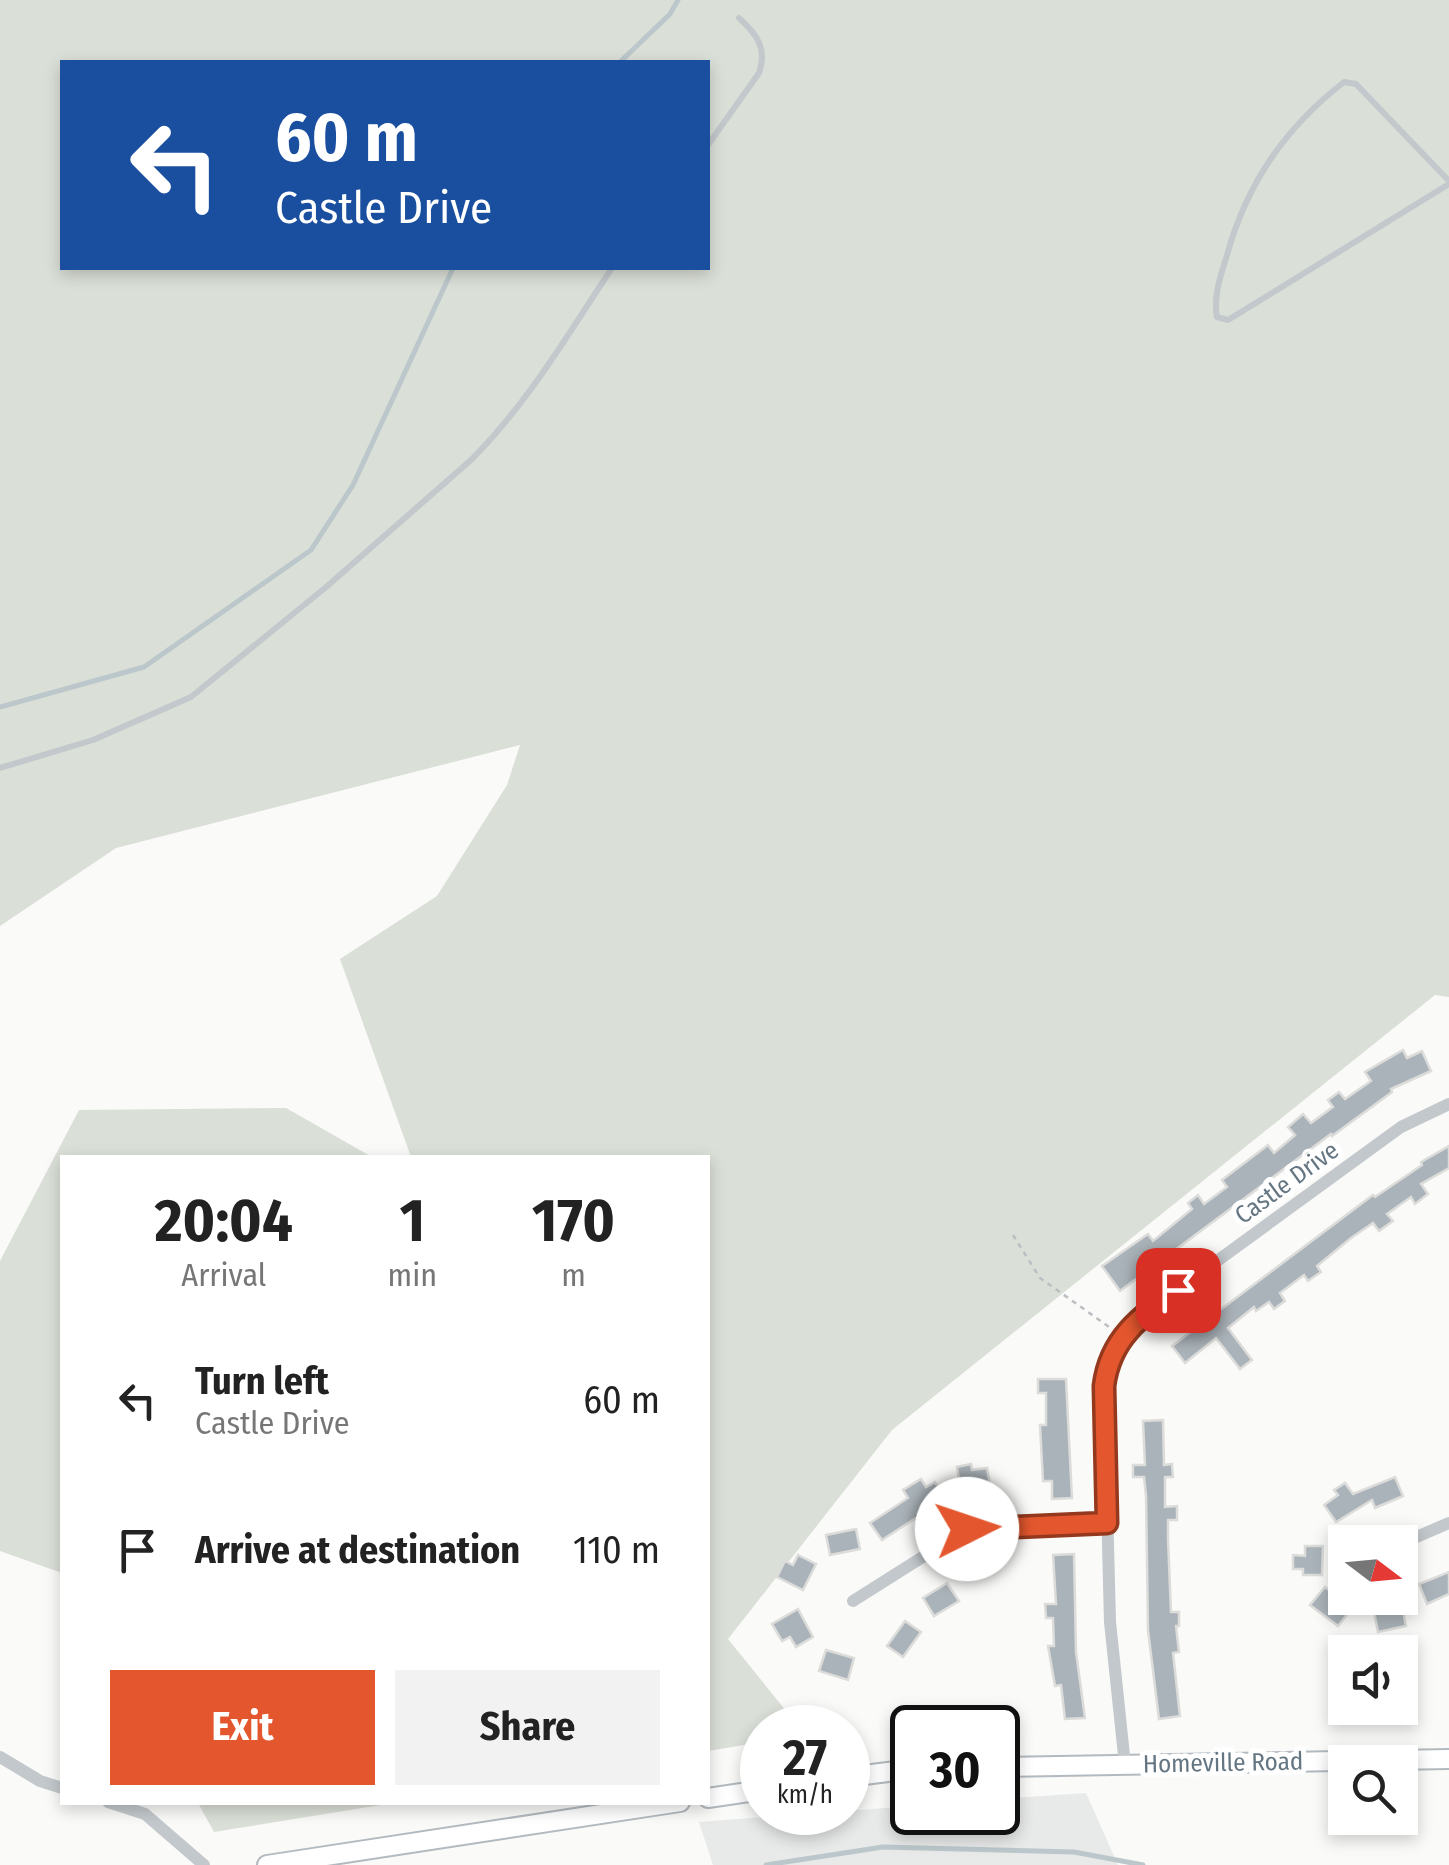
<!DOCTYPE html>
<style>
:root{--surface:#fff;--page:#f2f2f2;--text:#222;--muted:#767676;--accent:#e4572e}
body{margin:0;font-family:"Fira Sans Condensed",sans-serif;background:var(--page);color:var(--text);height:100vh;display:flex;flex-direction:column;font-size:38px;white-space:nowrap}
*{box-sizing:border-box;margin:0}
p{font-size:32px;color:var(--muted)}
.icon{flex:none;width:55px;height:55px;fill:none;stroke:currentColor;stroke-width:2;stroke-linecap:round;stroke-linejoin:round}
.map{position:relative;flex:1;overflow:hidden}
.details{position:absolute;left:60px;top:1155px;width:650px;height:650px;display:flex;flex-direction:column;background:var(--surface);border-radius:0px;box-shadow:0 5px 15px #0003}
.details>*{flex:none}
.guide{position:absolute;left:60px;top:60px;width:650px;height:210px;border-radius:0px;box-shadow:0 5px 15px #0003;background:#1a4fa0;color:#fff;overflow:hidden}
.needle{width:65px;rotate:106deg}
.tools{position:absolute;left:1328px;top:1525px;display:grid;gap:20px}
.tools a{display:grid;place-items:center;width:90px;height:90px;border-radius:0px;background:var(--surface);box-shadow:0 5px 15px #0003;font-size:50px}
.speed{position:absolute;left:740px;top:1705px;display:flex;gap:20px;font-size:50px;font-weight:700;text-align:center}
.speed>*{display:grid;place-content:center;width:130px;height:130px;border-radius:50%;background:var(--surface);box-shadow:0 5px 15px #0003;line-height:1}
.speed small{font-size:25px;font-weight:400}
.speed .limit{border:5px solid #111;border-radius:15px;background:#fff;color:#111}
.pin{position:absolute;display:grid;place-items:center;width:85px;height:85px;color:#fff;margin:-42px;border-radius:20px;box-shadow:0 5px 15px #0006}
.me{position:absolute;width:110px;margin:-55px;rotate:86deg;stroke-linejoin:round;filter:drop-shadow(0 0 8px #0008)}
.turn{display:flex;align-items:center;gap:35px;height:210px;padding:0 50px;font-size:45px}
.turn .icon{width:130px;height:130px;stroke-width:2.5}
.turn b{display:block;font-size:70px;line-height:85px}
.eta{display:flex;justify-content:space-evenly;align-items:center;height:170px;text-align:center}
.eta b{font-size:60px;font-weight:700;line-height:70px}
.cta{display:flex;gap:20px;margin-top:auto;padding:20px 50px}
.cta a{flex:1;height:115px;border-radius:0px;background:var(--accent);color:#fff;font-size:40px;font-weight:700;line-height:115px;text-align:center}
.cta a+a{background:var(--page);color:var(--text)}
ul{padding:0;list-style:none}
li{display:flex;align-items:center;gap:30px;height:150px;padding:0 50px}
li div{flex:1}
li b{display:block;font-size:38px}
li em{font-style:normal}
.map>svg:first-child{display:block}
</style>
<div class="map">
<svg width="1449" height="1865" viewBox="0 0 1449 1865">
<rect width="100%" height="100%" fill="#fafaf8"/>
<!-- built -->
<path fill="#e8e9e9" d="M1086 1793 1118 1865H713L699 1822 912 1806V1812H998V1799Z"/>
<!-- green -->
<g fill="#dadfd7" fill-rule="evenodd">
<path d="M0 0H1449V997L1435 995 892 1430 728 1639 799 1727 762 1728V1742L708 1751V1158L411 1157 340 959 437 896 507 785 520 745 116 848 0 926ZM62 62H708V268H62Z"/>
<path d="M286 1108 372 1157 62 1158V1573L0 1551V1261L79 1110Z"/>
<path d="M198 1803H393L214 1832Z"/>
</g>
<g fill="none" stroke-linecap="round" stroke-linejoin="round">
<!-- stream -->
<g stroke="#bbc7cb" stroke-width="5">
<path d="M620 62 670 14 678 0"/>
<path d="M0 707 144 667 311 550 353 485 453 268"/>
<path d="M766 1865 883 1847 1074 1852 1143 1865"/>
</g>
</g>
<!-- building -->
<g fill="#aab3b9" stroke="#dcdcda" stroke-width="2.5">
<path d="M1403 1050 1407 1058 1422 1051 1431 1071 1391 1089 1392 1092 1332 1136 1331 1134 1120 1291 1102 1266 1148 1234 1153 1241 1192 1209 1188 1203 1198 1195 1204 1204 1227 1187 1222 1180 1268 1145 1274 1153 1295 1135 1288 1127 1303 1114 1311 1123 1333 1107 1328 1100 1339 1092 1345 1099 1371 1081 1365 1072Z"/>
<path d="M1449 1146V1168L1421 1184 1428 1194 1415 1204 1411 1197 1387 1214 1393 1221 1379 1231 1373 1223 1351 1238 1317 1266 1321 1272 1308 1281 1304 1275 1280 1293 1285 1301 1274 1309 1269 1302 1256 1311 1254 1307 1228 1328 1252 1360 1240 1369 1216 1338 1185 1363 1172 1346 1373 1195 1375 1197 1422 1165 1421 1162Z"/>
<path d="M1038 1379H1066L1072 1498 1052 1499V1481H1043L1040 1425H1046V1393H1038Z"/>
<path d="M1163 1420 1164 1465 1172 1464 1173 1477H1165V1507L1177 1506V1520H1168V1539L1171 1612H1179V1626H1176L1179 1652 1173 1653 1180 1716 1159 1719 1148 1630 1146 1496 1144 1477H1133V1465H1145L1143 1421Z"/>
<path d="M971 1464 972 1470 987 1468 991 1490 961 1494 957 1467Z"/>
<path d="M1395 1477 1403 1496 1375 1508 1372 1500 1336 1522 1324 1505 1338 1495 1334 1490 1345 1483 1353 1494Z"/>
<path d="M921 1479 926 1487 935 1482 945 1499 882 1540 870 1523 908 1498 903 1490Z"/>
<path d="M856 1529 860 1549 830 1555 826 1535Z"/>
<path d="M1305 1546H1323L1322 1575H1303V1569H1293V1555L1305 1556Z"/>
<path d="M1074 1554 1076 1652 1085 1718 1065 1719 1061 1685 1055 1686 1048 1646H1054L1053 1618H1046L1045 1604H1056L1053 1555Z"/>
<path d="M798 1555 816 1564 803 1590 777 1577 785 1561 793 1565Z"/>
<path d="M1449 1572V1594L1427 1604 1419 1584Z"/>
<path d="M947 1583 959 1601 934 1616 923 1598Z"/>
<path d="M1325 1587 1352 1608 1338 1626 1310 1605Z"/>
<path d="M1402 1606 1406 1626 1378 1632 1374 1612Z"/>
<path d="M798 1609 813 1637 796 1647 790 1637 782 1641 772 1624Z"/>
<path d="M905 1621 921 1632 903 1657 887 1646Z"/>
<path d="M826 1650 854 1658 848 1680 819 1671Z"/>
</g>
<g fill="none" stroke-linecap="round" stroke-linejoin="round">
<defs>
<g id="secondary">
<path d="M998 1767 1449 1759"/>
<path d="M848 1777 912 1769"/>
<path d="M708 1798 762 1790"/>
<path d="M267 1865 680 1802"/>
</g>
</defs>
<!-- secondary casing -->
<use href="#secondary" stroke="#b3babf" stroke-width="22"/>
<!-- path -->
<path stroke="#bbbfc2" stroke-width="2.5" stroke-dasharray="5 5" stroke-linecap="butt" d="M1013 1235 1040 1278 1112 1329"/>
<!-- lane -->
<g stroke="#c3c8cc" stroke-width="6">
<path d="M708 145 759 73C768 49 756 33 739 18"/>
<path d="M1449 181 1356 84 1344 82C1285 128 1247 183 1227 255 1221 274 1213 297 1217 317L1228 320 1449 184"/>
<path d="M0 768 93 740 191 697 325 588 471 460C528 403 568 334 612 268"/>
</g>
<!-- street -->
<g stroke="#c3c8cc" stroke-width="12">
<path d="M1400 1544 1449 1523"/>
<path d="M853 1601 967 1529 1107 1523"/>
<path d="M0 1757 40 1781 62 1788"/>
<path d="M1125 1765 1110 1622 1104 1387C1108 1353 1121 1333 1147 1312L1401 1127 1449 1104"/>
<path d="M108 1802 145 1814 204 1865"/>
</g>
<!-- secondary -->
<use href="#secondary" stroke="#fff" stroke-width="18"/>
</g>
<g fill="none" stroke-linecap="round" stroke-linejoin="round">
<defs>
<path id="route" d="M967 1529 1107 1523 1104 1386C1110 1338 1140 1317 1178 1290"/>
</defs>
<!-- route casing -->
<use href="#route" stroke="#94391e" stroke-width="25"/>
<!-- route -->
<use href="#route" stroke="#e4572e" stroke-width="18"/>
</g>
<g text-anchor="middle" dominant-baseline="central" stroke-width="10" stroke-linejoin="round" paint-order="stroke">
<!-- street labels -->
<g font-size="25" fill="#657683" stroke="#fff">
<text transform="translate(1287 1183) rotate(-36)">Castle Drive</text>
<text transform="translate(1223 1763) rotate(-1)">Homeville Road</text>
</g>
</g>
</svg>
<div class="tools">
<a><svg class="needle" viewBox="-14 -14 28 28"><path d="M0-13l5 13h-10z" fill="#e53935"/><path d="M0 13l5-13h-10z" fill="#767676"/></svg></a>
<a><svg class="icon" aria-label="sound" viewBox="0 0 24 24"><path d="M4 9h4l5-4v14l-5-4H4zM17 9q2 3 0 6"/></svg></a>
<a><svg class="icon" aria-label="search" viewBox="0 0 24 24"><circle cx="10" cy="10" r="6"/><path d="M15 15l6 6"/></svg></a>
</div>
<div class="speed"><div>27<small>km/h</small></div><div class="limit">30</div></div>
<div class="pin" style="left:1178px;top:1290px;background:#d93025"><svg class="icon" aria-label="arrive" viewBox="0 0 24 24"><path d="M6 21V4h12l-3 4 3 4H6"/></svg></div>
<svg class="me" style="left:967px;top:1529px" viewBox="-20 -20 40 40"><circle r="19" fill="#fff"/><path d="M0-13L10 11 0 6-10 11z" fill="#e4572e"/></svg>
<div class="guide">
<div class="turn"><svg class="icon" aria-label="left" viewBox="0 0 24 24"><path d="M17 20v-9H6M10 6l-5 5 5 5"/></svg><div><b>60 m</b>Castle Drive</div></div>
</div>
<section class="details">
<div class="eta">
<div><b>20:04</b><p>Arrival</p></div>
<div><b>1</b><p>min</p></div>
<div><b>170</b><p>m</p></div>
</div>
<ul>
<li><svg class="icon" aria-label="left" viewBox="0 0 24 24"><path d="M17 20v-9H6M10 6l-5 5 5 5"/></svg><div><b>Turn left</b><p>Castle Drive</p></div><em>60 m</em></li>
<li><svg class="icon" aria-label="arrive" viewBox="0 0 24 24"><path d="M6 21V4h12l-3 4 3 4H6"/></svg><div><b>Arrive at destination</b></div><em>110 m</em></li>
</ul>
<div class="cta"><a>Exit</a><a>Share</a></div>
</section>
</div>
